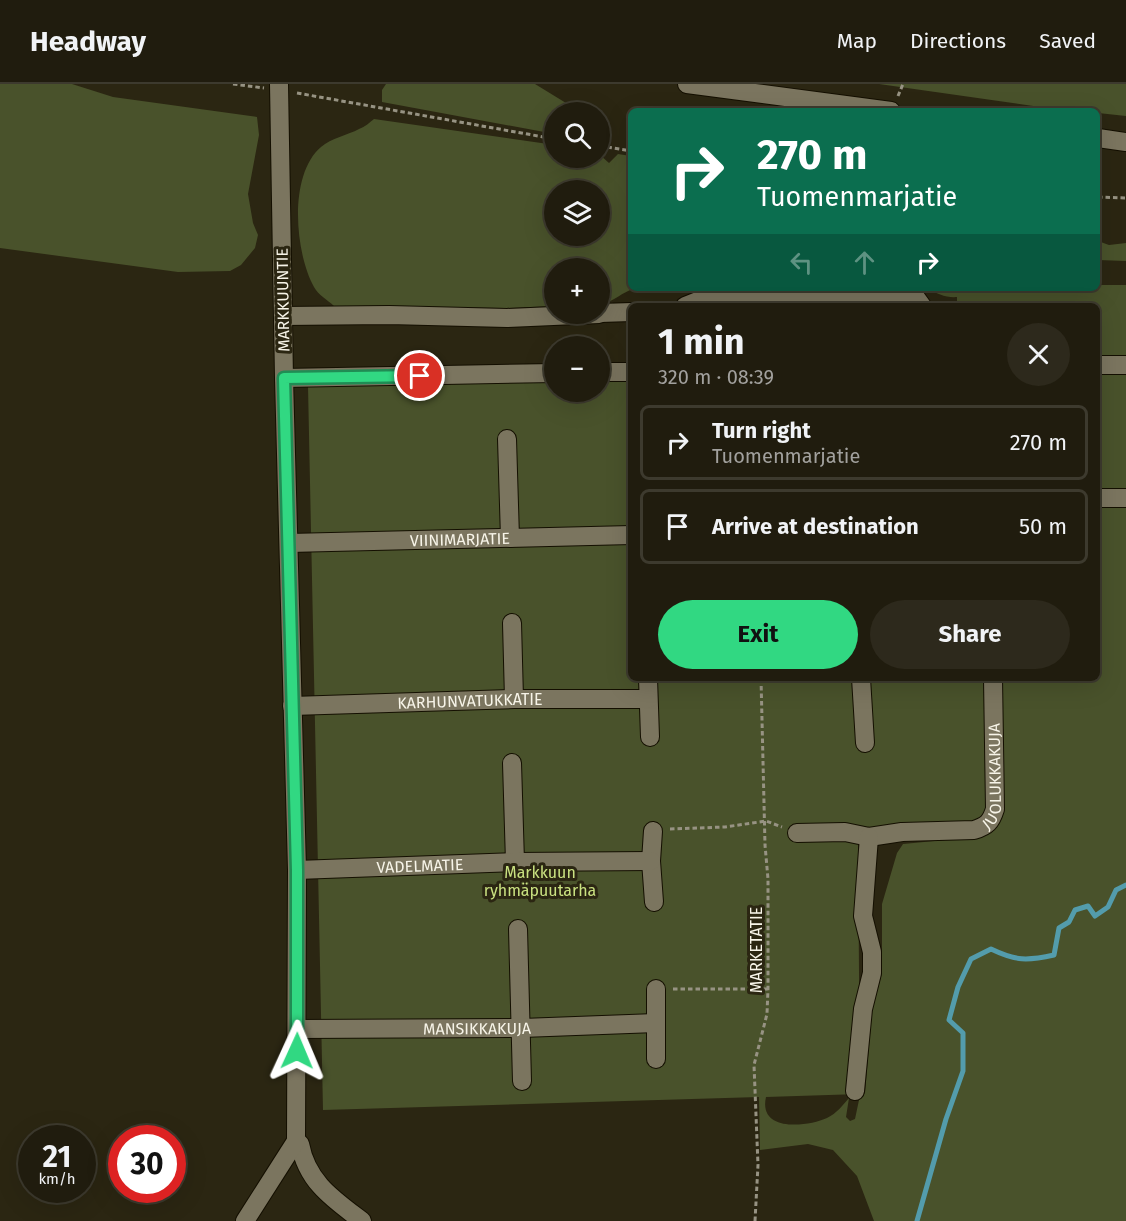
<!DOCTYPE html>
<meta charset="utf-8">
<style>
:root{--surface:#201c0e;--page:#2d291c;--text:#f1f3f6;--muted:#a2a19e;--line:#3d3a2e;--accent:#31d882}
body{margin:0;font-family:"Fira Sans",sans-serif;background:var(--page);color:var(--text);height:100vh;display:flex;flex-direction:column;font-size:22px;white-space:nowrap}
*{box-sizing:border-box;margin:0}
p{font-size:20px;color:var(--muted)}
.icon{flex:none;width:33px;height:33px;fill:none;stroke:currentColor;stroke-width:2;stroke-linecap:round;stroke-linejoin:round}
.map{position:relative;flex:1;overflow:hidden}
.panel{position:absolute;left:628px;top:219px;width:472px;height:378px;display:flex;flex-direction:column;background:var(--surface);border-radius:9px;box-shadow:0 6px 24px #0002,0 0 0 2px var(--line)}
.panel>*{flex:none}
.banner{position:absolute;left:628px;top:24px;width:472px;height:183px;border-radius:9px;box-shadow:0 6px 24px #0002,0 0 0 2px var(--line);background:#0b6e4f;color:#fff;overflow:hidden}
.tools{position:absolute;left:544px;top:18px;display:grid;gap:12px}
.tools a{display:grid;place-items:center;width:66px;height:66px;border-radius:50%;background:var(--surface);box-shadow:0 6px 24px #0002,0 0 0 2px var(--line);font-size:30px}
.speed{position:absolute;left:18px;top:1041px;display:flex;gap:12px;font-size:30px;font-weight:700;text-align:center}
.speed>*{display:grid;place-content:center;width:78px;height:78px;border-radius:50%;background:var(--surface);box-shadow:0 6px 24px #0002,0 0 0 2px var(--line);line-height:1}
.speed small{font-size:15px;font-weight:400}
.speed .limit{border:9px solid #d22;background:#fff;color:#111}
.pin{position:absolute;display:grid;place-items:center;width:51px;height:51px;color:#fff;margin:-26px;border:3px solid #fff;border-radius:50%;box-shadow:0 2px 6px #0007}
.me{position:absolute;width:66px;margin:-33px;rotate:1deg;stroke-linejoin:round;filter:drop-shadow(0 0 4px #0008)}
.turn{display:flex;align-items:center;gap:21px;height:126px;padding:0 30px;font-size:27px}
.turn .icon{width:78px;height:78px;stroke-width:2.5}
.turn b{display:block;font-size:42px;line-height:51px}
.lanes{display:flex;align-items:center;height:57px;padding:0 30px;background:#0003;justify-content:center;gap:30px;direction:ltr}
.lanes .off{opacity:.35}
.round{display:grid;place-items:center;flex:none;width:63px;height:63px;border-radius:32px;background:var(--page)}
.summary{display:flex;align-items:center;justify-content:space-between;height:102px;padding:0 30px}
h1{font-size:36px;font-weight:700;line-height:45px}
.action{display:flex;gap:12px;margin-top:auto;padding:12px 30px}
.action a{flex:1;height:69px;border-radius:36px;background:var(--accent);color:#111;font-size:24px;font-weight:700;line-height:69px;text-align:center}
.action a+a{background:var(--page);color:var(--text)}
ul{padding:0;list-style:none}
li{display:flex;align-items:center;gap:18px;height:75px;margin:0 12px 9px;padding:0 18px;border:3px solid var(--line);border-radius:9px}
li div{flex:1}
li b{display:block;font-size:22px}
li em{font-style:normal}
header{display:flex;align-items:center;gap:36px;box-sizing:border-box;height:84px;padding:0 30px;background:var(--surface);border-bottom:2px solid var(--line)}
header strong{font-size:28px}
nav{display:flex;gap:33px;margin-inline-start:auto;font-size:21px}
.map>svg:first-child{display:block}
</style>
<header>
<strong>Headway</strong>
<nav><a>Map</a><a>Directions</a><a>Saved</a></nav>
</header>
<div class="map">
<svg width="1126" height="1137" viewBox="0 0 1126 1137">
<rect width="100%" height="100%" fill="#2b2612"/>
<!-- green -->
<g fill="#49522b" fill-rule="evenodd">
<path d="M0 0H72L113 13 257 33 259 51 248 110 253 139 258 151 255 164 241 181 230 187 178 188 0 164Z"/>
<path d="M386 0H535L566 19 572 28H555V50L382 18V6Z"/>
<path d="M879 0H1126V32L1098 29V27L1047 24Z"/>
<path d="M374 35 555 61V74H600V71L609 79 618 70 631 72 632 204H636C623 207 613 219 600 220V184H555V222L506 224 334 222C328 216 318 211 314 203 295 169 288 91 321 63 331 54 348 51 359 45 365 43 370 38 374 35ZM555 106H600V152H555Z"/>
<path d="M1098 157 1109 161 1126 159V177L1098 176Z"/>
<path d="M1098 201H1126V1137H874L857 1092 833 1066 808 1060 760 1066 759 1013 323 1026 308 302 555 298V308H600V297H631L632 594H1098V222H957V213C947 214 936 210 928 204H1098ZM976 753 903 760 897 769 882 820V889L872 927 865 1009 859 1016 855 1035 850 1037 846 1033 849 1014C842 1022 837 1029 827 1034 807 1043 758 1048 766 1013L860 1010 858 761Z"/>
</g>
<g fill="none" stroke-linecap="round" stroke-linejoin="round">
<!-- stream -->
<path stroke="#539cac" stroke-width="5" d="M917 1137 946 1035 963 987V949L949 936 958 903 971 875 991 865C1016 877 1027 877 1054 871L1059 844 1069 838 1075 826 1088 822 1095 832 1108 823 1116 806 1126 801"/>
<defs>
<g id="minor">
<path d="M687 0 891 27"/>
<path d="M1098 54 1126 58"/>
<path d="M685 222 705 214 723 211 912 208 922 222"/>
<path d="M600 229 632 228"/>
<path d="M283 232 389 231 507 234 599 230"/>
<path d="M1098 281H1126"/>
<path d="M600 288H632"/>
<path d="M284 294 555 289"/>
<path d="M507 355 510 454"/>
<path d="M1098 414H1126"/>
<path id="s1" d="M289 459 632 451"/>
<path d="M512 539 514 615"/>
<path d="M648 594 650 653"/>
<path d="M861 594 865 659"/>
<path id="s2" d="M292 622 514 615H648"/>
<path d="M512 679 515 778"/>
<path d="M653 747 651 777 654 818"/>
<path id="s3" d="M797 749 845 748 869 753 902 748 974 746C987 742 991 738 995 725L993 594"/>
<path id="s4" d="M297 786 515 778 651 777"/>
<path d="M518 845 522 997"/>
<path id="s5" d="M297 945 522 944 656 939"/>
<path d="M656 975V905"/>
<path d="M855 1007 863 925 872 889V868L863 832 869 753"/>
<path d="M296 1057 300 1060C307 1098 333 1115 362 1137"/>
<path d="M245 1137 296 1057 297 786 284 294 279 0"/>
</g>
</defs>
<!-- minor casing -->
<use href="#minor" stroke="#140f00" stroke-width="20"/>
<!-- path -->
<g stroke="#979383" stroke-width="3" stroke-dasharray="4.5 3" stroke-linecap="butt">
<path d="M233 0 264 4"/>
<path d="M297 9 555 55"/>
<path d="M898 12 903 0"/>
<path d="M600 62 632 67"/>
<path d="M1098 113 1126 114"/>
<path d="M670 745 725 743 766 737 782 743"/>
<path d="M673 905H768"/>
<path d="M755 1137 758 1081 754 981 767 930 768 905V795L765 761 761 594"/>
</g>
<!-- minor -->
<use href="#minor" stroke="#7b755f" stroke-width="18"/>
</g>
<g fill="none" stroke-linecap="round" stroke-linejoin="round">
<defs>
<path id="route" d="M297 967V786L284 294 420 292"/>
</defs>
<!-- route casing -->
<use href="#route" stroke="#208c54" stroke-width="15"/>
<!-- route -->
<use href="#route" stroke="#31d882" stroke-width="10"/>
</g>
<g text-anchor="middle" dominant-baseline="central" stroke-width="6" stroke-linejoin="round" paint-order="stroke">
<!-- street labels -->
<g font-size="16" fill="#f7f4e8" stroke="#2b2612">
<text transform="translate(283 216) rotate(-91)">MARKKUUNTIE</text>
<text stroke="none"><textPath href="#s1" startOffset="171">VIINIMARJATIE</textPath></text>
<text stroke="none"><textPath href="#s2" startOffset="178">KARHUNVATUKKATIE</textPath></text>
<text stroke="none"><textPath href="#s3" startOffset="242">JUOLUKKAKUJA</textPath></text>
<text stroke="none"><textPath href="#s4" startOffset="123">VADELMATIE</textPath></text>
<text transform="translate(756 866) rotate(-90)">MARKETATIE</text>
<text stroke="none"><textPath href="#s5" startOffset="180">MANSIKKAKUJA</textPath></text>
</g>
<!-- park labels -->
<g font-size="16" fill="#cae281" stroke="#2b2612">
<text x="540" y="788">Markkuun<tspan x="540" dy="18">ryhmäpuutarha</tspan></text>
</g>
</g>
</svg>
<div class="tools">
<a><svg class="icon" aria-label="search" viewBox="0 0 24 24"><circle cx="10" cy="10" r="6"/><path d="M15 15l6 6"/></svg></a>
<a><svg class="icon" aria-label="layers" viewBox="0 0 24 24"><path d="M12 4l9 5-9 5-9-5zM3 14l9 5 9-5"/></svg></a>
<a>+</a>
<a>−</a>
</div>
<div class="speed"><div>21<small>km/h</small></div><div class="limit">30</div></div>
<div class="pin" style="left:420px;top:292px;background:#d93025"><svg class="icon" aria-label="arrive" viewBox="0 0 24 24"><path d="M6 21V4h12l-3 4 3 4H6"/></svg></div>
<svg class="me" style="left:297px;top:967px" viewBox="-20 -20 40 40"><path d="M0-17L14 15 0 8-14 15z" fill="#31d882" stroke="#fff" stroke-width="4"/></svg>
<div class="banner">
<div class="turn"><svg class="icon" aria-label="right" viewBox="0 0 24 24"><path d="M7 20v-9h11M14 6l5 5-5 5"/></svg><div><b>270 m</b>Tuomenmarjatie</div></div>
<div class="lanes"><svg class="icon off" aria-label="left" viewBox="0 0 24 24"><path d="M17 20v-9H6M10 6l-5 5 5 5"/></svg><svg class="icon off" aria-label="ahead" viewBox="0 0 24 24"><path d="M12 20V5M6 11l6-6 6 6"/></svg><svg class="icon" aria-label="right" viewBox="0 0 24 24"><path d="M7 20v-9h11M14 6l5 5-5 5"/></svg></div>
</div>
<section class="panel">
<div class="summary"><div><h1>1 min</h1><p>320 m · 08:39</p></div><a class="round"><svg class="icon" aria-label="close" viewBox="0 0 24 24"><path d="M6 6l12 12M18 6L6 18"/></svg></a></div>
<ul>
<li><svg class="icon" aria-label="right" viewBox="0 0 24 24"><path d="M7 20v-9h11M14 6l5 5-5 5"/></svg><div><b>Turn right</b><p>Tuomenmarjatie</p></div><em>270 m</em></li>
<li><svg class="icon" aria-label="arrive" viewBox="0 0 24 24"><path d="M6 21V4h12l-3 4 3 4H6"/></svg><div><b>Arrive at destination</b></div><em>50 m</em></li>
</ul>
<div class="action"><a>Exit</a><a>Share</a></div>
</section>
</div>
